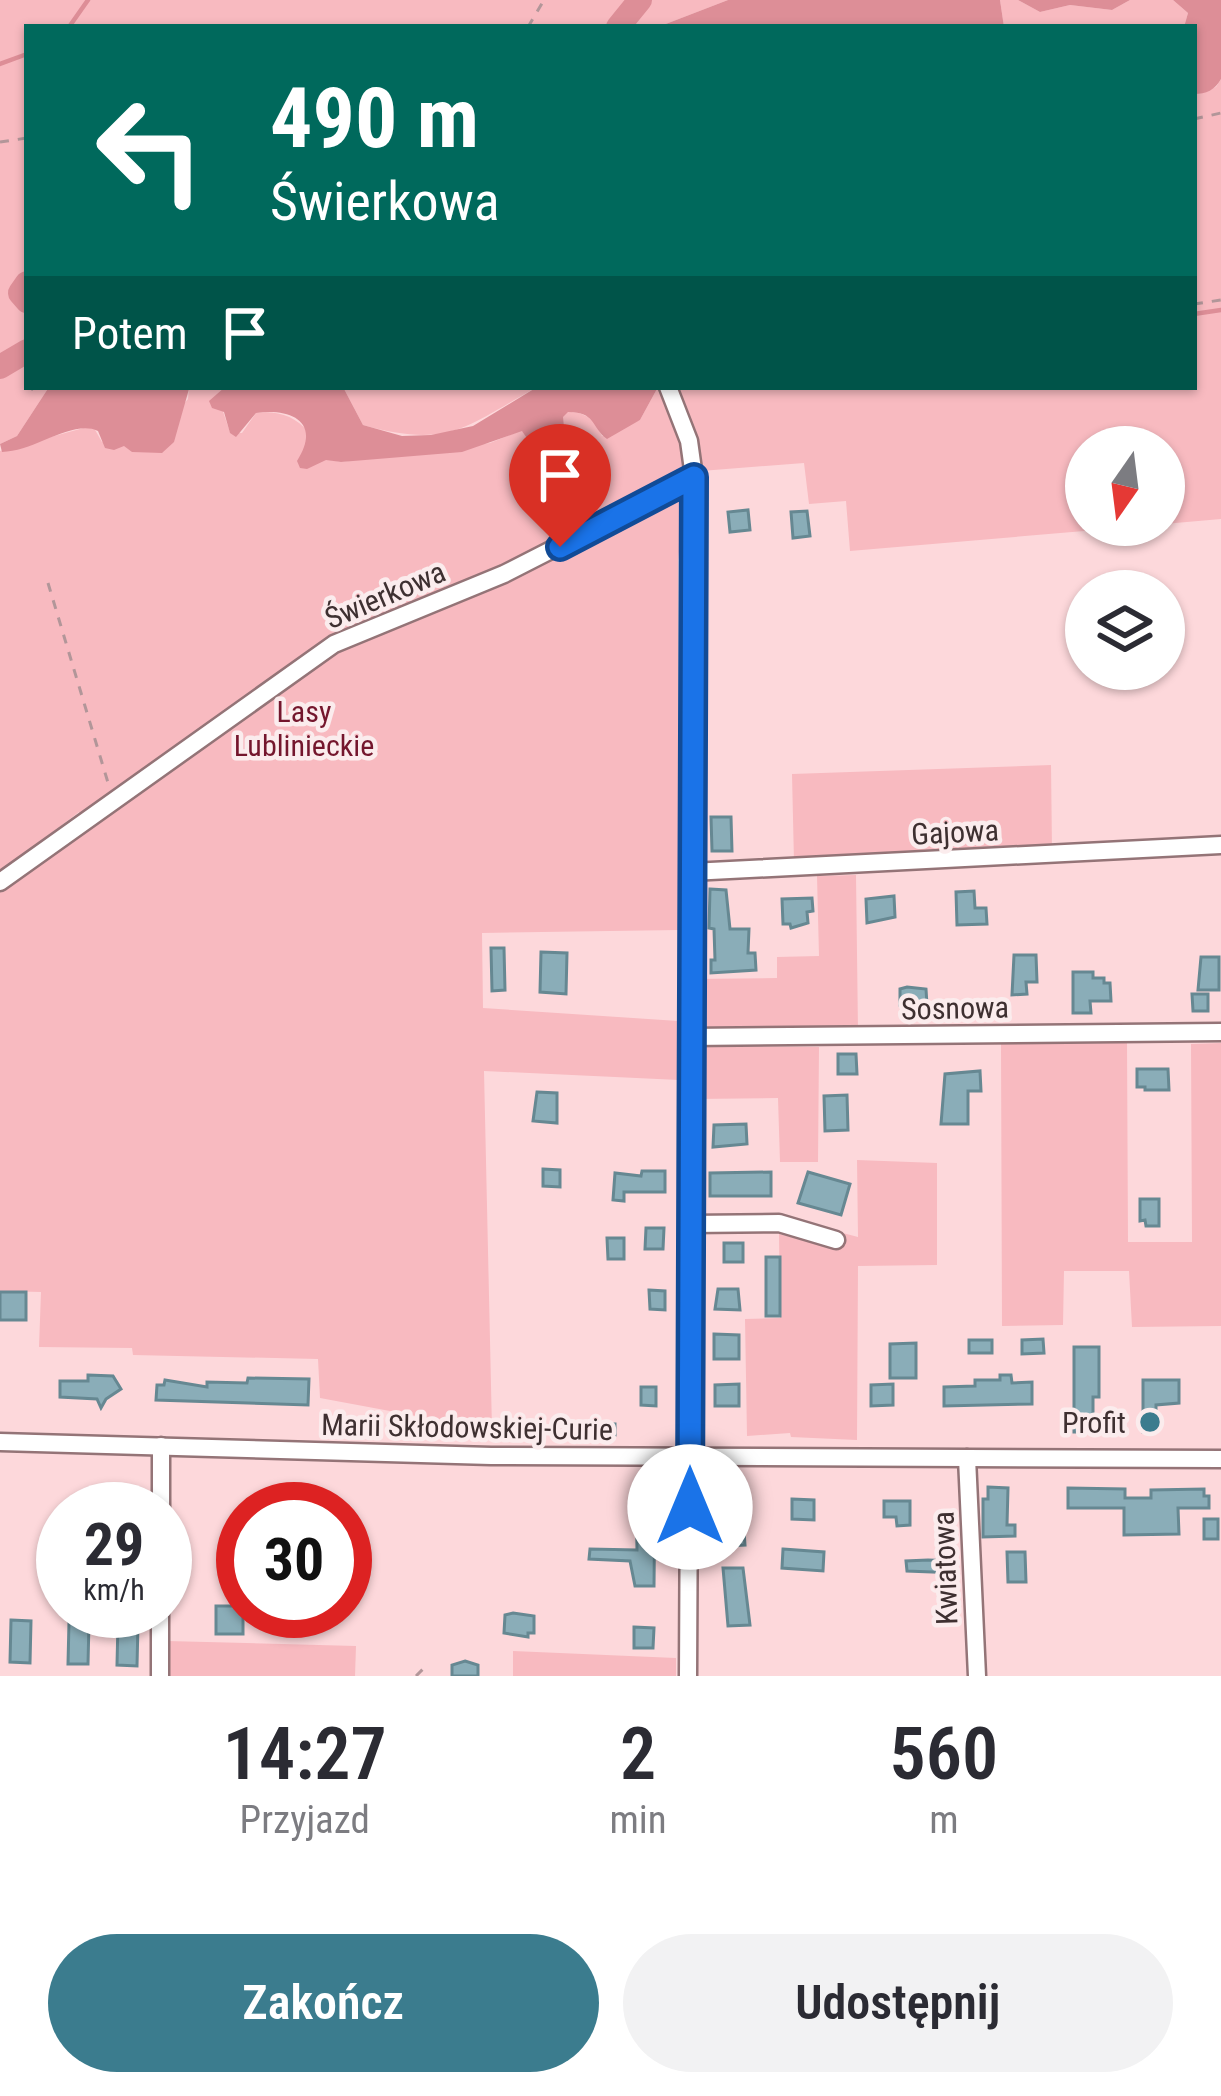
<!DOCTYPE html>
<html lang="pl">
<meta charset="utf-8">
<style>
:root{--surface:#fff;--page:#f2f2f3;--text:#2b2b33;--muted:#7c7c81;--accent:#3b7c8e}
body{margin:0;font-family:"Roboto Condensed",sans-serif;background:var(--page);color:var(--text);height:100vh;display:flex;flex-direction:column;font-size:45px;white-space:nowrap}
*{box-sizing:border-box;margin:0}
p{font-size:39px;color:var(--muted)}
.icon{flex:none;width:66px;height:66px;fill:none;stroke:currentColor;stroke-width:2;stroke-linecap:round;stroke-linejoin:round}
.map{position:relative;height:1676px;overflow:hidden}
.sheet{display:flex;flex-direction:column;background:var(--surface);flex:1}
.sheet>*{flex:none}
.hud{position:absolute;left:24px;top:24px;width:1173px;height:366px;border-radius:0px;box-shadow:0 3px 9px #0004;background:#00695c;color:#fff;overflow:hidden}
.needle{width:78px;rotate:194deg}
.controls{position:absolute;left:1065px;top:426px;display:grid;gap:24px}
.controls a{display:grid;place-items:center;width:120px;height:120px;border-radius:50%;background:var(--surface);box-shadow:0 3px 9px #0004;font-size:60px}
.speed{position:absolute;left:36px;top:1482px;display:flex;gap:24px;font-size:60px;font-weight:700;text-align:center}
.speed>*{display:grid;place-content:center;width:156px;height:156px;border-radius:50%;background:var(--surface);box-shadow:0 3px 9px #0004;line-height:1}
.speed small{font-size:30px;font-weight:400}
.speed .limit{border:18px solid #d22;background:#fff;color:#111}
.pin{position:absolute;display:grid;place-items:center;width:102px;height:102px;color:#fff;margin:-123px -51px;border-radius:50% 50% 50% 0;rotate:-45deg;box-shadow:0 0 12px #0007}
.pin .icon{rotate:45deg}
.me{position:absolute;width:132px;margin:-66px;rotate:0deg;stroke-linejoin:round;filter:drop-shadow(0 0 9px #0008)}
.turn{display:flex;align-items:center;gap:42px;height:252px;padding:0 48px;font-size:54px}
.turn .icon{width:156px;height:156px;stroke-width:2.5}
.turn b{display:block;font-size:84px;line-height:102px}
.then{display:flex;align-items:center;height:114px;padding:0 48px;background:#0003;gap:24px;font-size:45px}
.eta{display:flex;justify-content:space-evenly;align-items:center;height:204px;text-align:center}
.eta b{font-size:72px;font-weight:600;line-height:84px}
.cta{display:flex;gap:24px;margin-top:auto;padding:24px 48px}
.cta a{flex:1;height:138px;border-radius:72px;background:var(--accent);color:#fff;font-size:48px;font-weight:600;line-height:138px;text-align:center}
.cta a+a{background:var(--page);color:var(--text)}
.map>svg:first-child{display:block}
</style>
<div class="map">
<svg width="1221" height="1676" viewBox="0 0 1221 1676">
<rect width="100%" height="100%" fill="#fdd8db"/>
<!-- green -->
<g fill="#f8bac0">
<path d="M0 0H728L658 27H27V387H49L17 436 0 444Z"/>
<path d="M1000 0H1018L1040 12 1070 5 1112 10 1130 0H1173L1188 13 1184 27H1004Z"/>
<path d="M1221 79V519L1164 524V447H1086V525H1155L850 551 846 501 809 504 804 463 701 471V454L675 387H1194V94L1216 87Z"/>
<path d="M189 387H225L218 397 230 432 242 433 256 413C276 410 296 416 308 432L309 443 326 459 341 462 490 443 568 412C586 412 595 420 602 436L640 420 658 387H661L686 442 687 485 678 560V930L482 933 483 1008 678 1021 679 1080 484 1071 492 1430 320 1398 318 1359 133 1355 132 1348 39 1347 41 1292 0 1291V889L80 828 79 812 0 872V451L87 427 94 428 102 442 182 406 188 399Z"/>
<path d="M343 387H537C465 427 449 449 363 425Z"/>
<path d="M1051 765 1052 850 794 862 792 774Z"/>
<path d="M856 875 858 1031 700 1033 694 1026 693 979 777 978V957L819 956 817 876Z"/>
<path d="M1127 1043 1128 1242H1192L1191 1044 1221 1043V1326L1132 1327 1129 1271H1064L1063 1325 1002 1326 1001 1044Z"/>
<path d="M700 1046 819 1047 818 1162H780L778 1098 695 1099 693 1055Z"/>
<path d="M857 1160 937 1163V1265L858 1266 857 1440 791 1437 790 1433 747 1436 745 1319 780 1318 779 1234 830 1247 838 1245 839 1232 858 1237Z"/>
<path d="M167 1641 356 1646 355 1676H168Z"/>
<path d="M513 1651 676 1658V1676H513Z"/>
</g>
<!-- water -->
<g fill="#dd8e97">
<path d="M728 0H1000L1004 27H658Z"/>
<path d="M1018 0H1130L1112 10 1070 5 1040 12Z"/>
<path d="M1173 0H1221V79C1215 90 1206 94 1194 94V27H1184L1188 13Z"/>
<path d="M49 387H189V389L174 442 162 453 132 452 124 446 114 450 105 448 98 431C72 419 34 452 2 452L0 444 17 436Z"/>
<path d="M225 387H343L363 425 402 436 431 435 473 426 537 387H658L640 420 607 439C591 427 596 412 568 412L563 417 565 438C549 458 534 450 522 431L462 452 341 462 326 460 307 469 300 468 297 461C322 422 291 408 256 413L236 437 230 433 224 412 212 408 209 401Z"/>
</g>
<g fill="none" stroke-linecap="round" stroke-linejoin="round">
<!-- stream -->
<g stroke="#dd8e97" stroke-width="4.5">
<path d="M69 27 88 0"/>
<path d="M0 64 27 54"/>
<path d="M1194 314 1221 310"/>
</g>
<!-- river -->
<g stroke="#dd8e97" stroke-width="24">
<path d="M618 27 640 0"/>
<path d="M27 283 20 293 27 301"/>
<path d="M0 367 27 351"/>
</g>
</g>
<!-- building -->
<g fill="#8aadb8" stroke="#668892" stroke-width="3">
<path d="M748 510 750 530 730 532 728 512Z"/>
<path d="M807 511 810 536 793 538 791 512Z"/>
<path d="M711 817H731L732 851H712Z"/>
<path d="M710 889 726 890 730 929H749L748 953H755L756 970 711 973V960H715L714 929 709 928Z"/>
<path d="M974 891 975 908H986L987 924 957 925 956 892Z"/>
<path d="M894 896 895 917 867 923 866 899Z"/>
<path d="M812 898 813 911 807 912 808 923 791 928 790 924H783L782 899Z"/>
<path d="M491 948H504L505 990 492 991Z"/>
<path d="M541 952 567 953 566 994 540 992Z"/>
<path d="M1014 955H1036L1037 982H1026L1027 994 1012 995Z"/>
<path d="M1201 957H1219V990H1198Z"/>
<path d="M1073 972H1093V978H1104V983H1110L1111 1001H1090L1091 1013H1073Z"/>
<path d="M907 987 926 989 927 1005H900V989Z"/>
<path d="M1192 994H1208V1011H1193Z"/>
<path d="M838 1054H856L857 1074H838Z"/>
<path d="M1137 1069H1168L1169 1090H1145V1087H1137Z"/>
<path d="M980 1071 981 1091H968V1124H941L945 1074Z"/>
<path d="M537 1092 557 1093V1123L533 1121Z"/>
<path d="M847 1095 848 1130 825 1131 824 1096Z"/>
<path d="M746 1124 747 1144 713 1147 714 1125Z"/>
<path d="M543 1169 560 1170V1187L543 1186Z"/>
<path d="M642 1171H665V1192H624V1201L613 1200 615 1173 641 1176Z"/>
<path d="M771 1172V1196H710V1173Z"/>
<path d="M808 1172 850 1184 841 1215 798 1203Z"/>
<path d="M1140 1199H1159V1226H1146L1145 1220 1140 1221Z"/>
<path d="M646 1228H664L663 1249H645Z"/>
<path d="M607 1238H624V1259H608Z"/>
<rect x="724" y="1243" width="19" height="19"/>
<rect x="766" y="1257" width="14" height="59"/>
<path d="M718 1289H738L740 1310 715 1309Z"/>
<path d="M649 1290 665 1291V1310L650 1309Z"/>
<rect x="0" y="1292" width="26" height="28"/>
<path d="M714 1334 739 1335V1359H714Z"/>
<path d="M1043 1339 1044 1353 1022 1354V1340Z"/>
<rect x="969" y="1340" width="23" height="13"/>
<path d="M916 1343V1378H890V1344Z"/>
<path d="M1074 1347H1099V1397H1093V1432H1074Z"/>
<path d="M88 1375 113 1376 121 1389 106 1399 101 1408 97 1399 60 1397V1381H88Z"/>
<path d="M1000 1375H1011L1012 1383 1032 1382V1404L944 1406V1387L975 1386V1380H1000Z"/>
<path d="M248 1378 309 1379 308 1405 156 1400 157 1385H164L165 1380 207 1387V1382L247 1383Z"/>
<path d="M1143 1380H1179V1403L1156 1405V1432H1143Z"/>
<path d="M739 1384V1406H715V1385Z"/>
<path d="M893 1384V1405L871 1406V1385Z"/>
<path d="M641 1387H656V1406L641 1405Z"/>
<path d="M587 1424H615V1435L587 1436Z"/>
<path d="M655 1481 654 1586H635L630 1561 589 1559 590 1549 637 1550 636 1482Z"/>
<path d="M988 1487 1008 1488 1007 1525H1015V1536L983 1537V1499H988Z"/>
<path d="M1068 1488 1125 1489V1498H1151V1490L1204 1489V1496H1209V1508H1178L1179 1534 1124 1535V1508H1068Z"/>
<path d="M792 1499 814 1500V1520L792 1519Z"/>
<path d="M723 1501H736V1518L743 1517 745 1545 725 1546Z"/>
<path d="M884 1501H910V1525L897 1526 896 1517H884Z"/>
<rect x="1204" y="1519" width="14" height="20"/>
<path d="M783 1549 824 1552 823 1571 782 1568Z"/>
<path d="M1007 1552H1025L1026 1582H1008Z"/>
<path d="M928 1560 957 1561V1573L907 1571 906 1561Z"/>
<path d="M723 1568H743L750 1625 728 1626Z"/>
<rect x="216" y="1606" width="27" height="28"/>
<path d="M513 1613 534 1616V1633H528V1637L504 1633 505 1615Z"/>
<path d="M11 1620 31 1621 30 1663 10 1662Z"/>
<path d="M69 1622H89L88 1664H68Z"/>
<path d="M118 1623 138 1624 137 1666 117 1665Z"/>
<path d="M634 1627 654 1628 653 1648H634Z"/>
<path d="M465 1661 478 1665V1676H452V1665Z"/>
</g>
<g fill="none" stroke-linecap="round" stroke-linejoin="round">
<defs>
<g id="minor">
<path d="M668 387 689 441 694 477 688 1676"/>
<path d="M691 872 1221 845"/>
<path d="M0 882 334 644 504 574 694 477"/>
<path d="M689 1037 1221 1032"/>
<path d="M690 1224 779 1223 836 1240"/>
<path d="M0 1442 491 1456 1221 1459"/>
<path d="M967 1458 977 1676"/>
<path d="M161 1509V1446"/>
<path d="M160 1676V1611"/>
</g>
</defs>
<!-- minor casing -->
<use href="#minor" stroke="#947477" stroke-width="21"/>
<!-- path -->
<g stroke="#b29699" stroke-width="3" stroke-dasharray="9 9" stroke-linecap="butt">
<path d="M528 27 544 0"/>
<path d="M1194 119 1221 113"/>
<path d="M0 142 27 138"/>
<path d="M1194 304 1221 300"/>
<path d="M31 390 34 387"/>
<path d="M48 583 109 786"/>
<path d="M416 1676 424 1668"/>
</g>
<!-- minor -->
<use href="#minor" stroke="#fff" stroke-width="16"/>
</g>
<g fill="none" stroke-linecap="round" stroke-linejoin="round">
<defs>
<path id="route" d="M560 547 694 477 690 1507"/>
</defs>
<!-- route casing -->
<use href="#route" stroke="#114b97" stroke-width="30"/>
<!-- route -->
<use href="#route" stroke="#1a73e8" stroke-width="21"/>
</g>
<!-- markers -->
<circle fill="#3b7c8e" stroke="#fbeced" stroke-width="4.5" cx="1150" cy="1422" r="12"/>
<g text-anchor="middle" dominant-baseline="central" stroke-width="9" stroke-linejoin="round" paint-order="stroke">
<!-- street labels -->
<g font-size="30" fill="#3e3031" stroke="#fbeced">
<text transform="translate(385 595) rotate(-23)">Świerkowa</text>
<text transform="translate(955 832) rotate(-3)">Gajowa</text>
<text transform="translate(955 1008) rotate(-1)">Sosnowa</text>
<text transform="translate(467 1427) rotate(1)">Marii Skłodowskiej-Curie</text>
<text transform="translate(945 1568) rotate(-92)">Kwiatowa</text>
</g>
<!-- park labels -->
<g font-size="30" fill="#74162d" stroke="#fbeced">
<text x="304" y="711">Lasy<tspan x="304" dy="34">Lublinieckie</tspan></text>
</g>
<!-- poi labels -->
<g font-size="30" fill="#3e3031" stroke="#fbeced" text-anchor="end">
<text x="1126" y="1422">Profit</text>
</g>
</g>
</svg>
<div class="controls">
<a><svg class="needle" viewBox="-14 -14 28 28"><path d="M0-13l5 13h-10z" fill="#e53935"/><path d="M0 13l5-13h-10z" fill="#7c7c81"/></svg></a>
<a><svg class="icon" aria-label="layers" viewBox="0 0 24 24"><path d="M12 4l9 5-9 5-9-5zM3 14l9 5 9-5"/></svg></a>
</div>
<div class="speed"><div>29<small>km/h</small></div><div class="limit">30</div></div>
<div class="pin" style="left:560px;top:547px;background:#d93025"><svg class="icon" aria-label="arrive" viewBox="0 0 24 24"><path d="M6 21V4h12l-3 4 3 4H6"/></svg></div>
<svg class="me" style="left:690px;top:1507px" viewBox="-20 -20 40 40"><circle r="19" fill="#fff"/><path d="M0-13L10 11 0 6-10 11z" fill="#1a73e8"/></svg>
<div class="hud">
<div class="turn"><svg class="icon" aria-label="left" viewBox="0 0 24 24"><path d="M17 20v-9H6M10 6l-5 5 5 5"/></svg><div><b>490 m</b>Świerkowa</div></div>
<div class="then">Potem<svg class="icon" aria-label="arrive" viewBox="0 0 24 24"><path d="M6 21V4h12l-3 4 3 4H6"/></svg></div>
</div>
</div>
<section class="sheet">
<div class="eta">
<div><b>14:27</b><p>Przyjazd</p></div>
<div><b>2</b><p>min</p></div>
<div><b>560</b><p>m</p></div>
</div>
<div class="cta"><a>Zakończ</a><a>Udostępnij</a></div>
</section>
